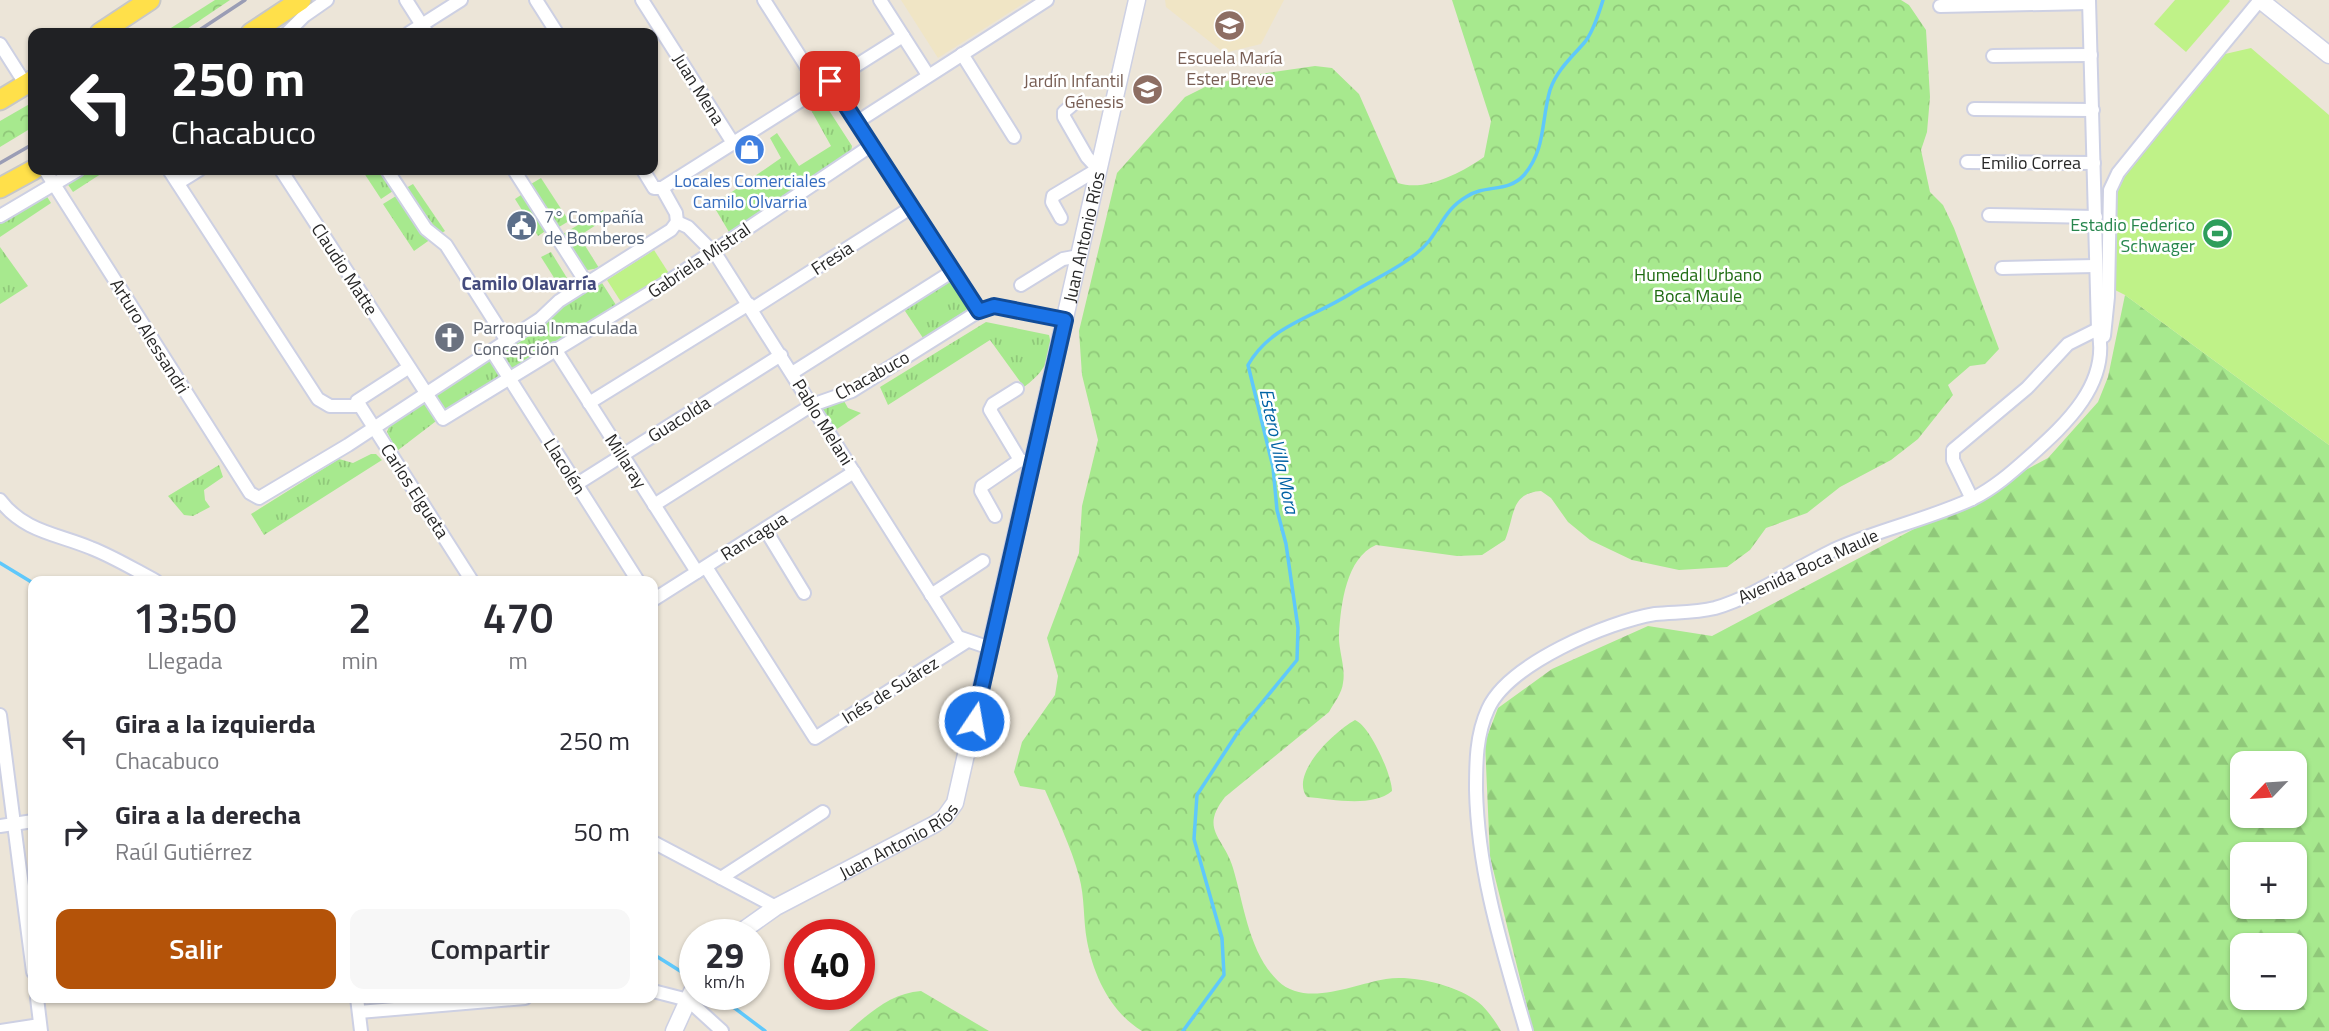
<!DOCTYPE html>
<html lang="es">
<meta charset="utf-8">
<style>
:root{--surface:#fff;--page:#f7f7f7;--text:#2b2b33;--muted:#7c7c81;--accent:#b45309}
body{margin:0;font-family:"Titillium Web",sans-serif;background:var(--page);color:var(--text);height:100vh;display:flex;flex-direction:column;font-size:26px;white-space:nowrap}
*{box-sizing:border-box;margin:0}
p{font-size:23px;color:var(--muted)}
.icon{flex:none;width:38px;height:38px;fill:none;stroke:currentColor;stroke-width:2;stroke-linecap:round;stroke-linejoin:round}
.map{position:relative;flex:1;overflow:hidden}
.panel{position:absolute;left:28px;top:576px;width:630px;height:427px;display:flex;flex-direction:column;background:var(--surface);border-radius:14px;box-shadow:0 2px 5px #0004}
.panel>*{flex:none}
.hud{position:absolute;left:28px;top:28px;width:630px;height:147px;border-radius:14px;box-shadow:0 2px 5px #0004;background:#202124;color:#fff;overflow:hidden}
.needle{width:46px;rotate:245deg}
.controls{position:absolute;left:2230px;top:751px;display:grid;gap:14px}
.controls a{display:grid;place-items:center;width:77px;height:77px;border-radius:14px;background:var(--surface);box-shadow:0 2px 5px #0004;font-size:35px}
.speed{position:absolute;left:679px;top:919px;display:flex;gap:14px;font-size:35px;font-weight:700;text-align:center}
.speed>*{display:grid;place-content:center;width:91px;height:91px;border-radius:50%;background:var(--surface);box-shadow:0 2px 5px #0004;line-height:1}
.speed small{font-size:18px;font-weight:400}
.speed .limit{border:10px solid #d22;background:#fff;color:#111}
.pin{position:absolute;display:grid;place-items:center;width:60px;height:60px;color:#fff;margin:-30px;border-radius:14px;box-shadow:0 4px 10px #0006}
.me{position:absolute;width:77px;margin:-38px;rotate:12deg;stroke-linejoin:round;filter:drop-shadow(0 0 5px #0008)}
.turn{display:flex;align-items:center;gap:24px;height:147px;padding:0 28px;font-size:32px}
.turn .icon{width:91px;height:91px;stroke-width:2.5}
.turn b{display:block;font-size:49px;line-height:60px}
.eta{display:flex;justify-content:space-evenly;align-items:center;height:119px;text-align:center}
.eta b{font-size:42px;font-weight:600;line-height:49px}
.action{display:flex;gap:14px;margin-top:auto;padding:14px 28px}
.action a{flex:1;height:80px;border-radius:14px;background:var(--accent);color:#fff;font-size:28px;font-weight:600;line-height:80px;text-align:center}
.action a+a{background:var(--page);color:var(--text)}
ul{padding:0;list-style:none}
li{display:flex;align-items:center;gap:21px;height:91px;padding:0 28px}
li div{flex:1}
li b{display:block;font-size:26px}
li em{font-style:normal}
.map>svg:first-child{display:block}
</style>
<div class="map">
<svg width="2329" height="1031" viewBox="0 0 2329 1031">
<defs>
<pattern id="grass-tufts" width="24" height="20" patternUnits="userSpaceOnUse" patternTransform="scale(1.75)"><rect width="24" height="20" fill="#a7e98e"/><path d="M3 7l-1-3M5 7V3M7 7l1-3M15 17l-1-3M17 17v-4M19 17l1-3" fill="none" stroke="#90c87a"/></pattern>
<pattern id="forest-firs" width="22" height="20" patternUnits="userSpaceOnUse" patternTransform="scale(1.75)"><rect width="22" height="20" fill="#a7e98e"/><path d="M5 1l3.5 6h-7zM16 11l3.5 6h-7z" fill="#90c87a"/></pattern>
<pattern id="park-crowns" width="20" height="18" patternUnits="userSpaceOnUse" patternTransform="scale(1.75)"><rect width="20" height="18" fill="#a7e98e"/><path d="M2 6a3 3 0 1 1 6 0M12 15a3 3 0 1 1 6 0" fill="none" stroke="#90c87a"/></pattern>
</defs>
<rect width="100%" height="100%" fill="#ece5d8"/>
<!-- education -->
<g fill="#f0e5c5">
<path d="M901 0H1029L938 58Z"/>
<path d="M1165 0H1284L1261 44 1224 53 1166 7Z"/>
</g>
<!-- grass -->
<g fill="url(#grass-tufts)">
<path d="M823 101 852 146 850 157 729 232 713 205 781 158 770 138 777 133 799 166 831 146 811 110Z"/>
<path d="M69 170H107L73 192 62 176Z"/>
<path d="M362 170H379L393 191 381 199Z"/>
<path d="M541 178 569 221 559 227 531 184Z"/>
<path d="M413 184 445 231 440 234 406 188Z"/>
<path d="M41 187 51 203 0 237V209Z"/>
<path d="M524 193 547 230 538 236 515 199Z"/>
<path d="M396 196 424 236 431 239 414 251 383 204Z"/>
<path d="M603 210 607 218 579 236 599 268 588 270 583 268 563 234Z"/>
<path d="M0 247 28 286 0 304Z"/>
<path d="M551 252 567 278 558 284 541 257Z"/>
<path d="M951 277 971 307 923 338 903 308Z"/>
<path d="M602 283 616 305 444 415 397 451 387 432 390 424 540 329 559 309Z"/>
<path d="M986 322 1049 335C1055 357 1041 375 1024 387L990 340 888 405 880 387Z"/>
<path d="M844 401 848 408 861 413 834 431 821 409Z"/>
<path d="M371 454H376L382 460 264 535 251 514 339 459 353 463Z"/>
<path d="M219 465 223 477 204 490 205 500 210 507 193 516 184 515 168 496Z"/>
</g>
<!-- forest -->
<path fill="url(#forest-firs)" fill-rule="evenodd" d="M2125 295 2329 445V1031H1533L1490 857 1485 742 1498 708 1552 669 1648 626 1712 636 2048 458 2098 402 2108 377ZM2242 763H2294V816H2242ZM2242 854H2294V906H2242ZM2242 945H2294V998H2242Z"/>
<!-- park -->
<g fill="url(#park-crowns)">
<path d="M215 0H230L181 33H163Z"/>
<path d="M1452 0H1901L1909 5 1926 30 1930 97 1927 132 1921 150 1930 192 1943 205 1954 228 1999 349 1985 364 1970 366 1948 385 1953 395 1918 439 1891 460 1840 487 1807 513 1766 528 1750 550 1727 567 1679 570 1632 560 1590 540 1568 522 1551 498 1541 491C1510 493 1515 516 1505 540L1482 555 1457 556 1376 545C1346 558 1341 604 1339 634 1338 650 1346 667 1343 683 1342 693 1334 703 1329 712L1225 797C1199 830 1224 837 1233 868 1244 905 1249 953 1278 981 1306 1008 1354 984 1386 979 1413 975 1456 985 1478 1002 1487 1009 1495 1021 1501 1031H1142C1111 1012 1094 977 1087 941 1083 919 1085 898 1079 876 1071 847 1057 818 1045 790L1020 786 1014 772 1022 742 1055 695 1058 676 1047 638 1079 553 1082 506 1098 440 1082 375 1079 331 1117 173 1185 97 1207 86 1247 76 1315 66 1332 68 1359 94 1398 183C1425 192 1461 173 1484 157L1491 121Z"/>
<path d="M33 102V127L0 147V121Z"/>
<path d="M1355 720C1370 726 1392 775 1392 791 1372 808 1331 799 1307 797 1289 774 1335 731 1355 720Z"/>
<path d="M921 991 989 1031H849C870 1012 892 993 921 991Z"/>
</g>
<!-- pitch -->
<g fill="#bff288">
<path d="M2175 0H2229L2230 1 2186 52 2154 24Z"/>
<path d="M2251 48 2329 115V445L2125 295 2103 284 2111 184 2225 54Z"/>
<path d="M654 250 670 275 623 305 607 280Z"/>
</g>
<g fill="none" stroke-linecap="round" stroke-linejoin="round">
<!-- stream -->
<g stroke="#5fc8fb" stroke-width="3.5">
<path d="M0 563 33 583"/>
<path d="M653 954 693 979"/>
<path d="M716 994 765 1031"/>
<path d="M1183 1031 1224 975 1222 938 1194 839 1197 795 1238 732 1297 660 1298 628 1286 544 1277 510 1273 467 1248 365C1271 325 1312 318 1350 294 1375 278 1410 264 1429 241 1442 224 1447 208 1466 197 1485 184 1508 193 1524 175 1546 149 1541 121 1550 90 1557 70 1571 58 1584 43 1593 33 1599 13 1603 0"/>
</g>
<defs>
<g id="minor">
<path d="M406 0 427 33"/>
<path d="M536 0 557 33"/>
<path d="M642 0 733 143"/>
<path d="M764 0 820 88"/>
<path d="M880 0 928 75"/>
<path d="M1940 6 2089 3"/>
<path d="M287 33 304 16 327 0"/>
<path d="M409 33 461 0"/>
<path d="M0 44 26 85"/>
<path d="M962 54 1014 137"/>
<path d="M1993 56 2091 55"/>
<path d="M830 81 979 311"/>
<path d="M1974 109 2093 110"/>
<path d="M857 122 1047 0"/>
<path d="M1967 162 2094 163"/>
<path d="M45 170 250 493 259 498 348 445 540 319 559 301 671 230 677 222"/>
<path d="M169 170 318 399 330 406H360"/>
<path d="M281 170 443 419 672 279 872 145"/>
<path d="M387 170 426 229 446 245 507 341"/>
<path d="M514 170 587 284"/>
<path d="M643 170 654 188H662L903 36"/>
<path d="M178 183 199 170"/>
<path d="M662 188 676 213 677 222"/>
<path d="M1989 215 2096 217"/>
<path d="M0 216 78 170"/>
<path d="M1061 218 1052 202 1053 196 1098 169 1087 157 1064 117V112L1071 106"/>
<path d="M677 222 688 227 717 256 958 637 990 648"/>
<path d="M2002 268 2096 266"/>
<path d="M1021 285 1063 259 1079 256"/>
<path d="M752 309 912 207"/>
<path d="M2104 336 2108 297 2110 190 2118 173 2156 126 2260 0"/>
<path d="M555 349 697 572"/>
<path d="M492 351 638 581"/>
<path d="M408 368 357 401 472 581"/>
<path d="M792 373 953 271"/>
<path d="M1017 389 993 404 990 410 1020 460 1032 463"/>
<path d="M589 403 749 304"/>
<path d="M577 484 781 355"/>
<path d="M1972 499 1953 460V450L2027 388 2068 344 2098 329"/>
<path d="M0 500C24 532 58 534 91 548 114 557 135 570 156 581"/>
<path d="M654 505 812 405 852 391 984 308 1000 307 1064 320"/>
<path d="M995 516 981 491 982 486 1020 460"/>
<path d="M765 529 804 593"/>
<path d="M706 567 815 738 966 642"/>
<path d="M931 595 983 561"/>
<path d="M653 600 854 472"/>
<path d="M0 715 33 972"/>
<path d="M0 826 33 821"/>
<path d="M653 842 776 907"/>
<path d="M721 878 823 812"/>
<path d="M653 991 688 1000 722 1031"/>
<path d="M37 998 41 1031"/>
<path d="M357 998 361 1031"/>
<path d="M359 1012 525 998"/>
<path d="M0 1031 40 1025"/>
<path d="M1526 1031C1503 951 1478 875 1476 790 1476 763 1476 735 1488 709 1508 664 1607 622 1655 614 1674 612 1695 613 1715 608 1754 597 1799 566 1838 548 1881 529 1929 519 1972 499 1994 488 2011 473 2029 457 2066 424 2111 383 2098 329L2089 0"/>
</g>
<g id="tertiary">
<path d="M2260 0 2329 55"/>
<path id="s1" d="M738 934 776 907 935 824 945 817 955 803 1137 0"/>
<path d="M674 1031 695 985"/>
</g>
<g id="primary">
<path d="M100 33 150 0"/>
<path d="M251 33 301 0"/>
<path d="M0 100 33 80"/>
<path d="M0 188 33 170"/>
</g>
</defs>
<!-- minor casing -->
<use href="#minor" stroke="#cdd0e3" stroke-width="16"/>
<!-- tertiary casing -->
<use href="#tertiary" stroke="#cdd0e3" stroke-width="19"/>
<!-- primary casing -->
<use href="#primary" stroke="#c7c7c7" stroke-width="23"/>
<!-- minor -->
<use href="#minor" stroke="#fff" stroke-width="12"/>
<!-- tertiary -->
<use href="#tertiary" stroke="#fff" stroke-width="16"/>
<!-- primary -->
<use href="#primary" stroke="#ffe04a" stroke-width="19"/>
<!-- rail -->
<g stroke="#9a9db5" stroke-width="3.5">
<path d="M195 33 245 0"/>
<path d="M0 163 33 144"/>
</g>
</g>
<g fill="none" stroke-linecap="round" stroke-linejoin="round">
<defs>
<path id="route" d="M830 81 979 311 994 306 1065 320 974 721"/>
</defs>
<!-- route casing -->
<use href="#route" stroke="#114b97" stroke-width="18"/>
<!-- route -->
<use href="#route" stroke="#1a73e8" stroke-width="12"/>
</g>
<!-- icons -->
<defs>
<symbol id="school-disc" viewBox="-11 -11 22 22"><circle r="9.5" fill="#8d6e63" stroke="#fff"/><path d="M0-5L7-2L0 1L-7-2ZM-4 1L0 2.5L4 1V4Q0 6-4 4Z" fill="#fff"/></symbol>
<symbol id="shop-disc" viewBox="-11 -11 22 22"><circle r="9.5" fill="#3f7fe0" stroke="#fff"/><path d="M-5-2.5h2.3a2.7 3.5 0 0 1 5.4 0H5L5.5 6h-11ZM-1.5-2.5h3a1.5 2.3 0 0 0-3 0Z" fill="#fff"/></symbol>
<symbol id="civic-disc" viewBox="-11 -11 22 22"><circle r="9.5" fill="#5c6f8a" stroke="#fff"/><path d="M-.6-6.5H3V-4.5H.6V-3L4-1V1h2V6H-6V1h2V-1L-.6-3ZM-1.2 2.5V6h2.4V2.5Z" fill="#fff"/></symbol>
<symbol id="stadium-disc" viewBox="-11 -11 22 22"><circle r="9.5" fill="#2e9e5b" stroke="#fff"/><path d="M0-5a6.5 5 0 1 0 0 10a6.5 5 0 1 0 0-10ZM-3.5-1.8h7v3.6h-7Z" fill="#fff"/></symbol>
<symbol id="church-disc" viewBox="-11 -11 22 22"><circle r="9.5" fill="#6b7280" stroke="#fff"/><path d="M-1.2-6h2.4v3.5h3.3v2.4h-3.3V6h-2.4V-.1h-3.3v-2.4h3.3Z" fill="#fff"/></symbol>
</defs>
<g fill-rule="evenodd">
<use href="#school-disc" x="1212" y="8" width="35" height="35"/>
<use href="#school-disc" x="1130" y="72" width="35" height="35"/>
<use href="#shop-disc" x="732" y="132" width="35" height="35"/>
<use href="#civic-disc" x="504" y="208" width="35" height="35"/>
<use href="#stadium-disc" x="2200" y="216" width="35" height="35"/>
<use href="#church-disc" x="432" y="320" width="35" height="35"/>
</g>
<g text-anchor="middle" dominant-baseline="central" stroke-width="5" stroke-linejoin="round" paint-order="stroke">
<!-- education labels -->
<g font-size="18" fill="#785e54" stroke="#fff">
<text x="1230" y="57">Escuela María<tspan x="1230" dy="21">Ester Breve</tspan></text>
<text x="1124" y="80" text-anchor="end">Jardín Infantil<tspan x="1124" dy="21">Génesis</tspan></text>
</g>
<!-- street labels -->
<g font-size="18" fill="#282828" stroke="#fff">
<text transform="translate(699 89) rotate(58)">Juan Mena</text>
<text x="2031" y="162">Emilio Correa</text>
<text stroke="none"><textPath href="#s1" startOffset="836">Juan Antonio Ríos</textPath></text>
<text transform="translate(832 258) rotate(-33)">Fresia</text>
<text transform="translate(699 260) rotate(-34)">Gabriela Mistral</text>
<text transform="translate(345 269) rotate(57)">Claudio Matte</text>
<text transform="translate(150 336) rotate(58)">Arturo Alessandri</text>
<text transform="translate(872 375) rotate(-29)">Chacabuco</text>
<text transform="translate(679 419) rotate(-32)">Guacolda</text>
<text transform="translate(823 422) rotate(58)">Pablo Melani</text>
<text transform="translate(626 461) rotate(57)">Millaray</text>
<text transform="translate(565 466) rotate(58)">Llacolén</text>
<text transform="translate(415 491) rotate(57)">Carlos Elgueta</text>
<text transform="translate(754 536) rotate(-32)">Rancagua</text>
<text transform="translate(1808 566) rotate(-25)">Avenida Boca Maule</text>
<text transform="translate(890 690) rotate(-32)">Inés de Suárez</text>
<text stroke="none"><textPath href="#s1" startOffset="186">Juan Antonio Ríos</textPath></text>
</g>
<!-- shop labels -->
<g font-size="18" fill="#366cbe" stroke="#fff">
<text x="750" y="180">Locales Comerciales<tspan x="750" dy="21">Camilo Olvarria</tspan></text>
</g>
<!-- service labels -->
<g font-size="18" fill="#4e5e75" stroke="#fff" text-anchor="start">
<text x="544" y="216">7° Compañía<tspan x="544" dy="21">de Bomberos</tspan></text>
</g>
<!-- leisure labels -->
<g font-size="18" fill="#27864d" stroke="#fff" text-anchor="end">
<text x="2195" y="224">Estadio Federico<tspan x="2195" dy="21">Schwager</tspan></text>
</g>
<!-- park labels -->
<g font-size="18" fill="#1f6b12" stroke="#fff">
<text x="1698" y="274">Humedal Urbano<tspan x="1698" dy="21">Boca Maule</tspan></text>
</g>
<!-- worship labels -->
<g font-size="18" fill="#5b616d" stroke="#fff" text-anchor="start">
<text x="473" y="327">Parroquia Inmaculada<tspan x="473" dy="21">Concepción</tspan></text>
</g>
<!-- neighbourhood labels -->
<g font-size="19" font-weight="bold" fill="#444b7d" stroke="#fff">
<text x="529" y="282">Camilo Olavarría</text>
</g>
<!-- water labels -->
<g font-size="19" font-style="italic" fill="#0062a4" stroke="#fff">
<text transform="translate(1280 451) rotate(78)">Estero Villa Mora</text>
</g>
</g>
</svg>
<div class="controls">
<a><svg class="needle" viewBox="-14 -14 28 28"><path d="M0-13l5 13h-10z" fill="#e53935"/><path d="M0 13l5-13h-10z" fill="#7c7c81"/></svg></a>
<a>+</a>
<a>−</a>
</div>
<div class="speed"><div>29<small>km/h</small></div><div class="limit">40</div></div>
<div class="pin" style="left:830px;top:81px;background:#d93025"><svg class="icon" aria-label="arrive" viewBox="0 0 24 24"><path d="M6 21V4h12l-3 4 3 4H6"/></svg></div>
<svg class="me" style="left:974px;top:721px" viewBox="-20 -20 40 40"><circle r="17" fill="#1a73e8" stroke="#fff" stroke-width="3"/><path d="M0-11L8 9 0 5-8 9z" fill="#fff"/></svg>
<div class="hud">
<div class="turn"><svg class="icon" aria-label="left" viewBox="0 0 24 24"><path d="M17 20v-9H6M10 6l-5 5 5 5"/></svg><div><b>250 m</b>Chacabuco</div></div>
</div>
<section class="panel">
<div class="eta">
<div><b>13:50</b><p>Llegada</p></div>
<div><b>2</b><p>min</p></div>
<div><b>470</b><p>m</p></div>
</div>
<ul>
<li><svg class="icon" aria-label="left" viewBox="0 0 24 24"><path d="M17 20v-9H6M10 6l-5 5 5 5"/></svg><div><b>Gira a la izquierda</b><p>Chacabuco</p></div><em>250 m</em></li>
<li><svg class="icon" aria-label="right" viewBox="0 0 24 24"><path d="M7 20v-9h11M14 6l5 5-5 5"/></svg><div><b>Gira a la derecha</b><p>Raúl Gutiérrez</p></div><em>50 m</em></li>
</ul>
<div class="action"><a>Salir</a><a>Compartir</a></div>
</section>
</div>
